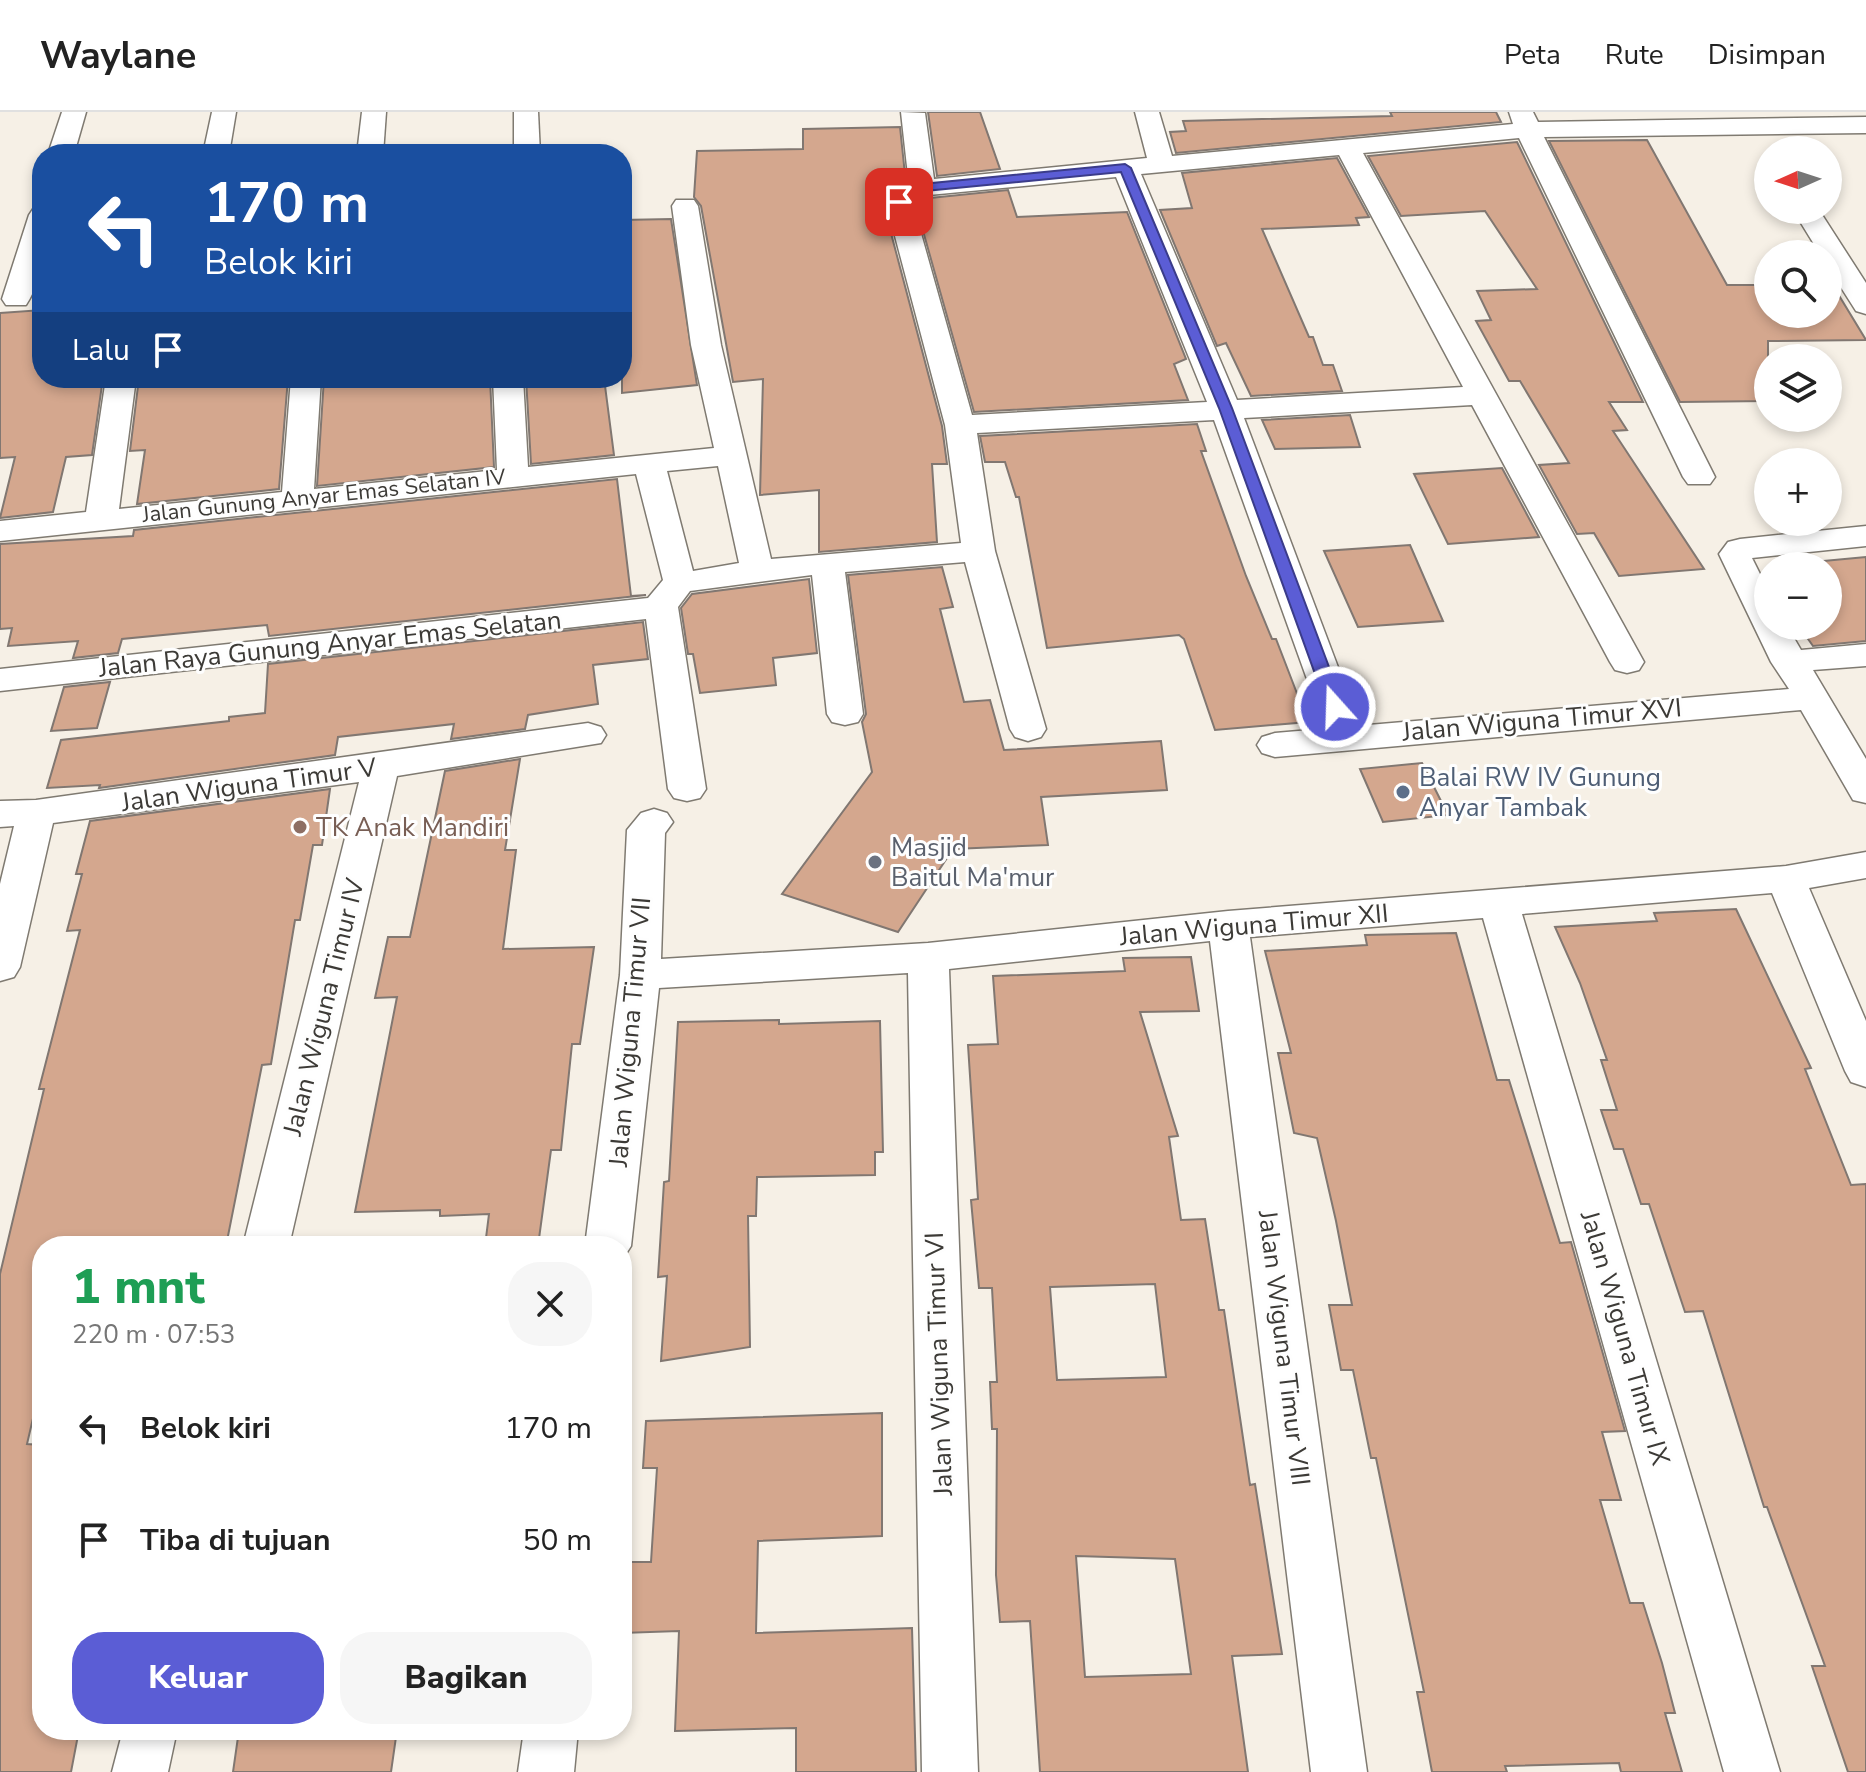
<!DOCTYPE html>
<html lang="id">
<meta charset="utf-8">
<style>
:root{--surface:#fff;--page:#f6f6f6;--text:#222;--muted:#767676;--line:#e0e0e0;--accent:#5b5dd5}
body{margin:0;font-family:"Nunito Sans",sans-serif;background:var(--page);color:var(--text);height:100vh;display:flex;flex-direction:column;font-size:30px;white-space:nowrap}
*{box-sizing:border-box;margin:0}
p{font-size:26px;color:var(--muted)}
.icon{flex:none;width:44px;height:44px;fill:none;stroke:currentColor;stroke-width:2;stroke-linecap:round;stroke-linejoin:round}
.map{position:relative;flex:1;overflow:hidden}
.panel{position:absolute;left:32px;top:1124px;width:600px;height:504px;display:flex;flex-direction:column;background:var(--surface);border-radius:32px;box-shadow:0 4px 12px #0003}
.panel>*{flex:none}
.hud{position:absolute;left:32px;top:32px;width:600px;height:244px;border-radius:32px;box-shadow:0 4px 12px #0003;background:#1a4fa0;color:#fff;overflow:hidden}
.needle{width:52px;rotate:267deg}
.tools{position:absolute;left:1754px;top:24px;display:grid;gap:16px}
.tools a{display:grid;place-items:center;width:88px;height:88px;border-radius:50%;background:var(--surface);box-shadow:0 4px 12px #0003;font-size:40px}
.pin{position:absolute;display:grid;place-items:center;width:68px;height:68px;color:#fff;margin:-34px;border-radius:16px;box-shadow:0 4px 12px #0006}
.me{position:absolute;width:88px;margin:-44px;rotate:340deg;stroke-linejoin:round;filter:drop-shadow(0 0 6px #0008)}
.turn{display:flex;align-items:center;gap:28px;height:168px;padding:0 40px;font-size:36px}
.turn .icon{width:104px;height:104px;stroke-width:2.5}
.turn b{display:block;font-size:56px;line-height:68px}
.then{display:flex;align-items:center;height:76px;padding:0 40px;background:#0003;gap:16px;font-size:30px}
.round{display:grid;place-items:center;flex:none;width:84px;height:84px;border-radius:32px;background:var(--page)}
.summary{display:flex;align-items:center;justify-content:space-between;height:136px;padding:0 40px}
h1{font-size:48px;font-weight:800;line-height:60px;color:#1e9e55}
.action{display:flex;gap:16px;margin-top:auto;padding:16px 40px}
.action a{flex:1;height:92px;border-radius:32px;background:var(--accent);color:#fff;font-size:32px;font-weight:800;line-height:92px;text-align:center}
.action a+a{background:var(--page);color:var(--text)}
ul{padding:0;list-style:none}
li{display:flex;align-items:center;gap:24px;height:112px;padding:0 40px}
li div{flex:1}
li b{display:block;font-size:30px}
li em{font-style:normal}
header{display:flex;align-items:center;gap:48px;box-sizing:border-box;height:112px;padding:0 40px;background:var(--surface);border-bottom:2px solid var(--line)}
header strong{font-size:38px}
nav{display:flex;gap:44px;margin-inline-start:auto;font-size:28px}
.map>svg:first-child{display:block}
</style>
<header>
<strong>Waylane</strong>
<nav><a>Peta</a><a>Rute</a><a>Disimpan</a></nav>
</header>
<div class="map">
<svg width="1866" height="1660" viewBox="0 0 1866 1660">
<rect width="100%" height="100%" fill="#f6f0e6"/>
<!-- building -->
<g fill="#d4a78e" stroke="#817771" stroke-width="2" fill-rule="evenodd">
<path d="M928 0H980L1000 57 937 64Z"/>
<path d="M1390 0H1496L1501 10 1176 41 1170 20 1186 19 1183 9 1392 4Z"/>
<path d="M900 15 906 72 883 91 942 314 947 352H932L937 430 819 440V378L760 383 763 267 733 270 701 94 694 85 697 39 803 37V17Z"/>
<path d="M1647 28 1727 173H1768V202H1828V172H1832L1866 228 1768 229V289L1680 290 1549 29Z"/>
<path d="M1517 30 1643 290H1609L1627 318 1613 319 1704 457 1619 464 1594 421 1577 422 1539 353 1569 351 1520 269H1509L1476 209 1491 208 1477 179 1537 177 1485 99 1401 104 1368 44Z"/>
<path d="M1337 46 1369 105 1356 106 1359 113 1262 117 1309 225H1313L1323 253H1333L1342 279 1251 284 1226 231 1217 234 1160 98 1192 96 1182 61Z"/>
<path d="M1008 78 1017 105 1127 100 1186 247 1174 252 1188 288 974 300 916 94 930 86Z"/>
<path d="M671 107 697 273 622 281V108Z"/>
<path d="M42 198V266H103L92 343 66 345 53 400 0 406 15 345 0 346V201Z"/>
<path d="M139 266H288L279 377 137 392 145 338 130 339Z"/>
<path d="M324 266H490L494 355 317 374Z"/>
<path d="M526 266H604L614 343 531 352Z"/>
<path d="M1350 303 1360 335 1275 337 1262 308Z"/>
<path d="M1197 312 1206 339H1201L1246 464 1272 527H1276L1308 610 1215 618 1184 527 1179 523 1047 536 1019 385H1016L1005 350H985L980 324Z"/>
<path d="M1502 356 1539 425 1448 432 1414 362Z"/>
<path d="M617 367 631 484 646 483 269 524 267 513 122 527 118 541 73 546 78 529 8 534 12 516 0 517V432L133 424 134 418Z"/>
<path d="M1410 433 1443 509 1358 515 1324 439Z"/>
<path d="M1866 445V529L1813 534 1799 514H1828V454H1769Z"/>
<path d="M942 455 953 495 940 497 964 590 990 588 1004 638 1161 629 1167 678 1041 685 1048 733 953 737 898 820 782 782 872 660 862 610 866 602 848 463Z"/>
<path d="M809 467 817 541 773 546 776 573 700 581 693 542H688L681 496 692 482Z"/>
<path d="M643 510 648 547 593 553 598 592 528 603 525 617 451 627 454 612 338 625 335 643 99 676 100 673 47 676 61 628 229 609V605L265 601 268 552Z"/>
<path d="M110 570 97 616 51 619 64 575Z"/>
<path d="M520 647 505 738H516L503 837 594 835 580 932H572L561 1038H551L538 1134H485L489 1102 440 1104V1098L355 1100 397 885 375 886 388 825H410L445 659Z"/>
<path d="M1422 651 1448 703 1383 710 1360 657Z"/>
<path d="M330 677 322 733H313L300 808H295L271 952 262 953 226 1134H42V1268L27 1332 42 1333V1618H79L71 1660H0V1162L44 977H39L80 818 67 819 82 762H76L90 709Z"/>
<path d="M1736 797 1811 956 1805 957 1851 1073 1866 1072V1660H1848L1812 1554H1825L1767 1395H1764L1703 1199 1685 1200 1649 1092H1641L1623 1037H1614L1601 998H1617L1601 948H1607L1580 871 1555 815 1657 809 1654 801Z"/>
<path d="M1456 821 1497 968H1509L1560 1131 1571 1130 1625 1319 1602 1320 1621 1388H1600L1630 1491H1643L1662 1551 1675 1601H1665L1682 1660H1621L1619 1651 1505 1654 1507 1660H1432L1417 1580H1424L1376 1346H1371L1353 1258H1341L1329 1193H1352L1336 1109 1317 1026 1294 1021 1278 941H1291L1265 839 1367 833 1365 823Z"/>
<path d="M1191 845 1199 899 1140 900 1178 1024 1169 1025 1181 1108 1205 1107 1219 1198H1224L1250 1373 1255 1372 1282 1542 1232 1544 1248 1660H1040L1030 1509 1000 1510 996 1463 997 1317H992L990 1270H997L992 1176H979L971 1088 978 1087 968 933 998 932 993 864 1125 859 1123 846ZM1155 1172 1166 1265 1057 1268 1050 1175ZM1076 1444 1175 1447 1191 1562 1085 1565Z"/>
<path d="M779 908V912L880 909 883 1040H875V1063L757 1065 756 1104H748L750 1235 661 1249 667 1164 658 1165 664 1070 669 1069 678 910Z"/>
<path d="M882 1301V1424L758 1429 756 1521 912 1516 916 1660H796V1616L675 1619 679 1519 622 1521V1450H651L657 1356H643L646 1309Z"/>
<path d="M239 1618H397L391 1660H233Z"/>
</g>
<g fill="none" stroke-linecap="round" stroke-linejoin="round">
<defs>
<g id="minor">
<path d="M62 0H86L74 42H48Z"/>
<path d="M212 0H236L229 42H203Z"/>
<path d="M362 0H386L383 42H357Z"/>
<path d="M514 0H538L540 42H514Z"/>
<path d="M901 0 925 1 934 67 1147 46 1135 0H1159L1172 44 1513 12 1509 0H1533L1538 10 1866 5V21L1544 25 1715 365 1710 372H1688L1683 365 1519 26 1363 41 1644 550 1639 558 1627 561 1615 558 1610 550 1472 293 1244 306 1353 595 1348 603 1335 606 1322 603 1317 595 1214 308 977 321 995 439 1046 617 1041 625 1028 629 1015 625 1010 617 965 450 845 460 863 602 858 610 845 613 832 610 827 602 812 463 690 479 678 495 706 677 700 686 687 689 674 686 668 677 646 507 0 579V557L648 486 663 468 636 362 0 429V409L86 400 106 266H136L119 397 282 380 291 266H321L314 377 497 358 493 266H523L528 355 714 336 691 233 672 94 676 88H694L698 94 721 233 771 447 961 431 945 313 886 90 909 73ZM1339 43 1463 275 1237 288 1141 62ZM1116 65 1207 290 972 303 913 93 929 83ZM718 354 739 451 693 459 667 359Z"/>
<path d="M42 95C42 127 45 165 26 193H6L2 187 29 103 33 97Z"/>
<path d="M1793 98H1819L1866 171V202L1856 199 1828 155V142H1820Z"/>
<path d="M1866 414V434L1752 446 1768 478V514H1787L1801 538 1866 532V554L1813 558 1866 647V691L1853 688 1801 598 1275 645 1262 641 1257 633 1262 625 1275 621 1789 577 1771 550 1719 442 1728 430 1740 427Z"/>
<path d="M588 611 601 615 606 623 601 631 397 664 289 1134H243L359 670 53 711 20 855 14 865 0 869V772L14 714 0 715V689L36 688Z"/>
<path d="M654 697 667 701 673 710 665 721 661 847 928 831 1228 799 1786 754 1866 740V766L1809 776 1866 909V975L1851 970 1845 959 1772 781 1522 802 1780 1660H1724L1483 806 1250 825 1367 1660H1311L1210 829 949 857 978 1660H922L908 861 659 876 631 1134 622 1148V1134H585L620 863 627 718 641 701Z"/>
<path d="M123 1618H177L168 1660H112Z"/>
<path d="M524 1618H578L574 1660H518Z"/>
</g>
</defs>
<!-- minor casing -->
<use href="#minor" stroke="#7f7a71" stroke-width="3"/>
<!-- minor -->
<use href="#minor" fill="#fff" fill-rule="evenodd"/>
</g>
<!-- route -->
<path fill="#5b5dd5" stroke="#3b3c8a" stroke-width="2" d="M1125 52 1131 56 1232 296 1344 595 1341 599 1335 600 1327 595 1219 296 1121 60 925 79 904 93 893 90 922 72Z"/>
<!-- markers -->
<circle fill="#5c6f8a" stroke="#fefefe" stroke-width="3" cx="1403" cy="680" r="8"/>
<circle fill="#8d6e63" stroke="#fefefe" stroke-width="3" cx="300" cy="715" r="8"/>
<circle fill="#6b7280" stroke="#fefefe" stroke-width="3" cx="875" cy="750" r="8"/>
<g text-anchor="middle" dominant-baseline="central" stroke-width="6" stroke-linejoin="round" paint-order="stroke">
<!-- far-street labels -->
<g font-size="22" fill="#3c3a36" stroke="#fefefe">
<text transform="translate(324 384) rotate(-6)">Jalan Gunung Anyar Emas Selatan IV</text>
</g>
<!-- street labels -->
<g font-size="26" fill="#3c3a36" stroke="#fefefe">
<text transform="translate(330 532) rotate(-6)">Jalan Raya Gunung Anyar Emas Selatan</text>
<text transform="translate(1542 608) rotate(-5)">Jalan Wiguna Timur XVI</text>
<text transform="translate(249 673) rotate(-8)">Jalan Wiguna Timur V</text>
<text transform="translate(1254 813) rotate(-5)">Jalan Wiguna Timur XII</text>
<text transform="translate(324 895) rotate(-76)">Jalan Wiguna Timur IV</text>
<text transform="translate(630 920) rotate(-85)">Jalan Wiguna Timur VII</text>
<text transform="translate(1625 1226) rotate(74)">Jalan Wiguna Timur IX</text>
<text transform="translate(1284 1236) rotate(83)">Jalan Wiguna Timur VIII</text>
<text transform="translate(939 1252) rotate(-92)">Jalan Wiguna Timur VI</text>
</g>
<!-- service labels -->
<g font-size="26" fill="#4e5e75" stroke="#fefefe" text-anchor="start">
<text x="1419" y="665">Balai RW IV Gunung<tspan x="1419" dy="30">Anyar Tambak</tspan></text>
</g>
<!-- education labels -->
<g font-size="26" fill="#785e54" stroke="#fefefe" text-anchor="start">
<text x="316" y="715">TK Anak Mandiri</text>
</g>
<!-- worship labels -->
<g font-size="26" fill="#5b616d" stroke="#fefefe" text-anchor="start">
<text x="891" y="735">Masjid<tspan x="891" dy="30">Baitul Ma'mur</tspan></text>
</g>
</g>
</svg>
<div class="tools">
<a><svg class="needle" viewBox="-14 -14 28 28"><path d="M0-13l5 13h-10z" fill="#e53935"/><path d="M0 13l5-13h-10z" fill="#767676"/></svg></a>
<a><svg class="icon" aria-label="search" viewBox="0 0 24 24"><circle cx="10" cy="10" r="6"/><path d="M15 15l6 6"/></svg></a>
<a><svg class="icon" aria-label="layers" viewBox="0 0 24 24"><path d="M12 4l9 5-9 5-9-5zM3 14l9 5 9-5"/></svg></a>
<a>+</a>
<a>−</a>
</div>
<div class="pin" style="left:899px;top:90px;background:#d93025"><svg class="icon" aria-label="arrive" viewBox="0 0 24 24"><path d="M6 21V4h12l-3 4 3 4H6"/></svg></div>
<svg class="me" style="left:1335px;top:595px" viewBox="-20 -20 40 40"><circle r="17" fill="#5b5dd5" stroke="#fff" stroke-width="3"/><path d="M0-11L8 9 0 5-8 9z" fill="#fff"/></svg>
<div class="hud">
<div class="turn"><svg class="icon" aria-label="left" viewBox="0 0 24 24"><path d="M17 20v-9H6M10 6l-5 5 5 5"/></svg><div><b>170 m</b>Belok kiri</div></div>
<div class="then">Lalu<svg class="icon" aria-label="arrive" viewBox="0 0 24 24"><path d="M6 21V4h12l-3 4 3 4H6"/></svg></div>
</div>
<section class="panel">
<div class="summary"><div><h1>1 mnt</h1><p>220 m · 07:53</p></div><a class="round"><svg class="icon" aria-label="close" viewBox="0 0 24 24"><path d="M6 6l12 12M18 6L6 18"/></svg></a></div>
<ul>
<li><svg class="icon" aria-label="left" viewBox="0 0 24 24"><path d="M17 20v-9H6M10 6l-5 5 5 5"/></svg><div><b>Belok kiri</b></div><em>170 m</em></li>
<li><svg class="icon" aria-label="arrive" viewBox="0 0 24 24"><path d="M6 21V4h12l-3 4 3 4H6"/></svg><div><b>Tiba di tujuan</b></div><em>50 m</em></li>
</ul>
<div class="action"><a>Keluar</a><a>Bagikan</a></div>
</section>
</div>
